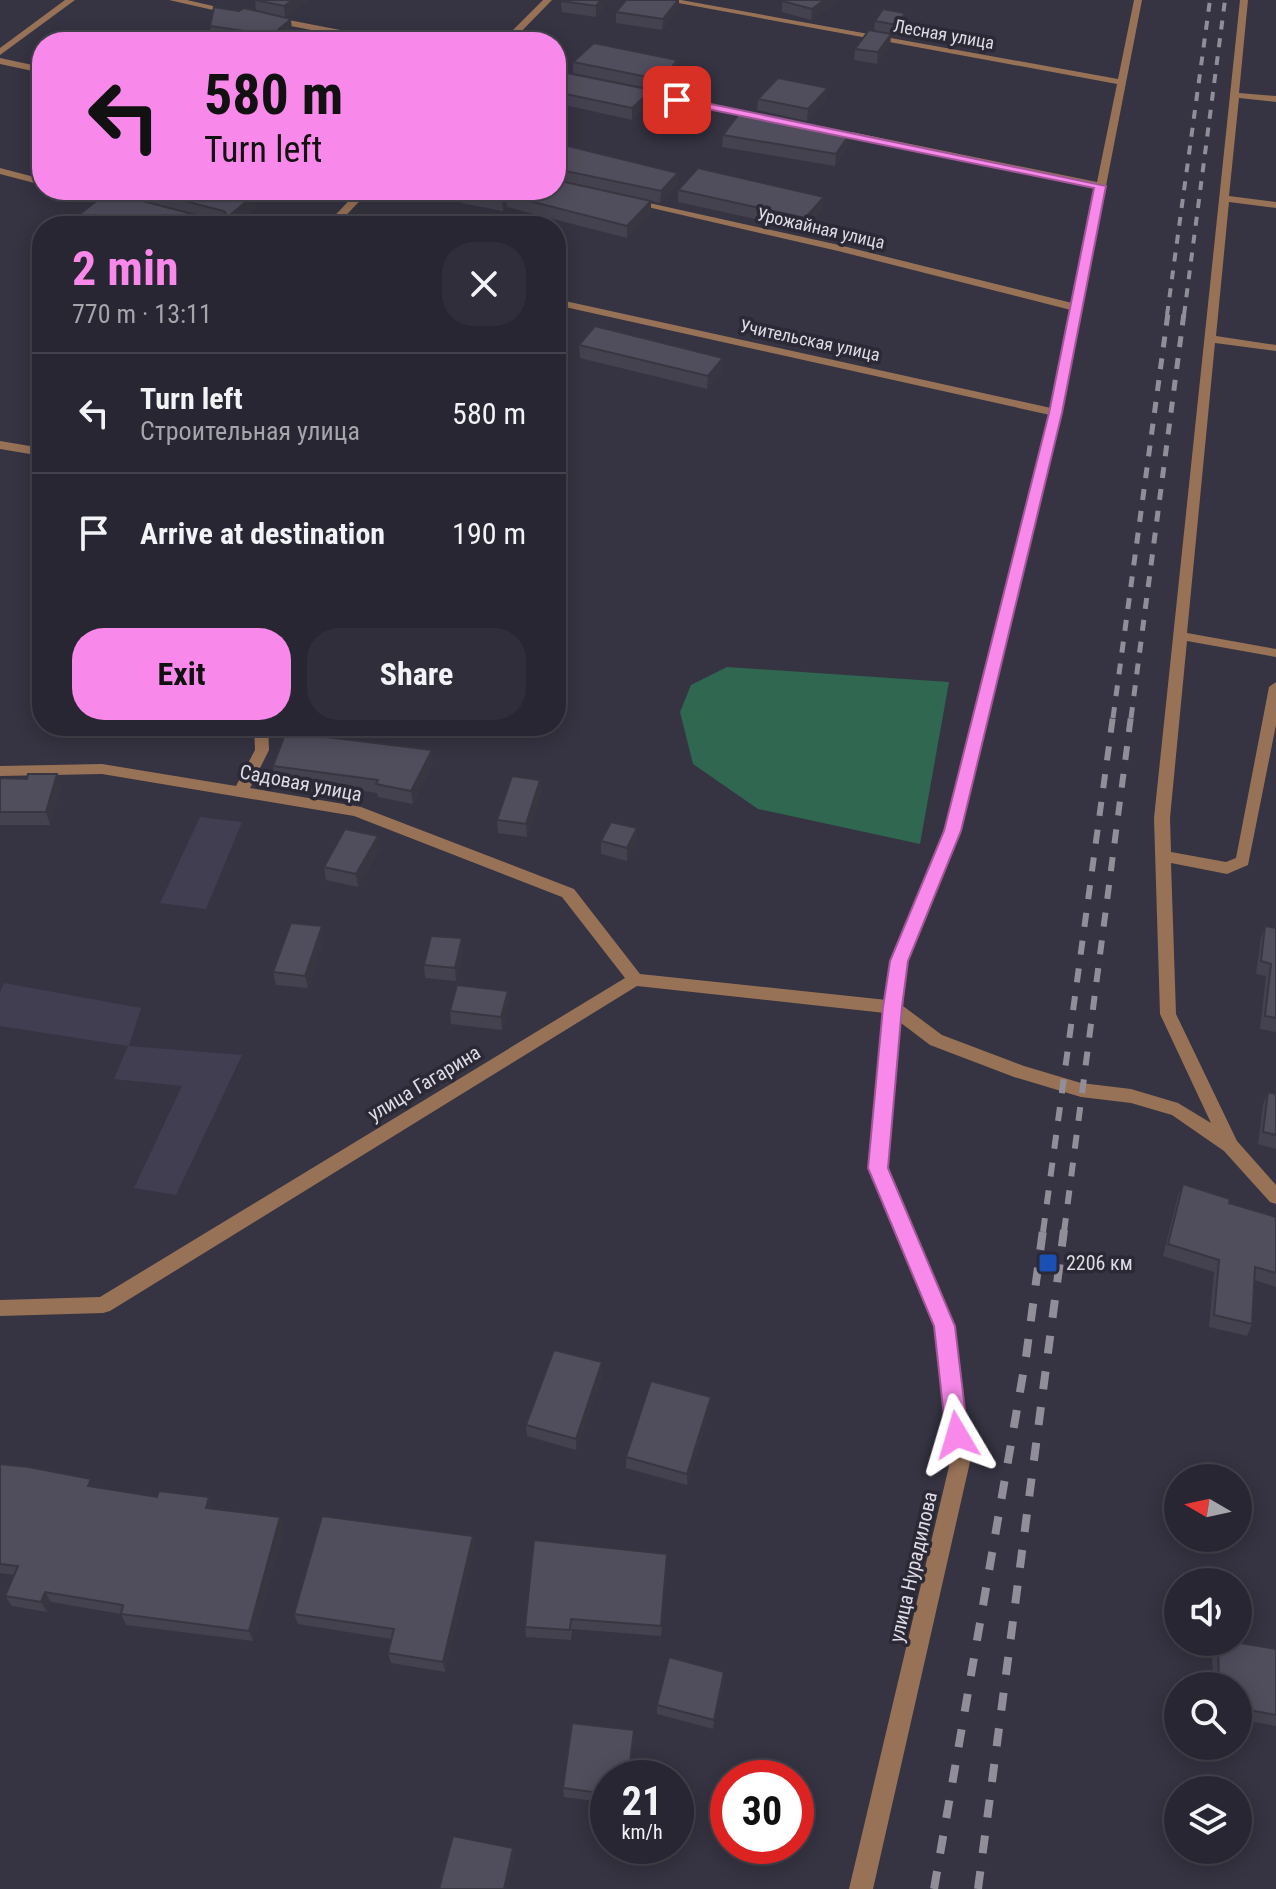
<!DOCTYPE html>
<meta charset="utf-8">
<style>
:root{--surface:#282632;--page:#302e3a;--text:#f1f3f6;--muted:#a5a5ac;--line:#44434d;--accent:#f888ea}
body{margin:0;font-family:"Roboto Condensed",sans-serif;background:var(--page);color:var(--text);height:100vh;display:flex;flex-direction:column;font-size:30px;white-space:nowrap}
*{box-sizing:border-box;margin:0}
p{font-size:26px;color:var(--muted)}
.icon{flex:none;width:44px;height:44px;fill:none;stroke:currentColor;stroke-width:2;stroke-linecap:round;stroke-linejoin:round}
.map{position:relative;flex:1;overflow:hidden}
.drawer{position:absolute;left:32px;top:216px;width:534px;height:520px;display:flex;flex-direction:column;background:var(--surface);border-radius:32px;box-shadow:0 4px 20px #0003,0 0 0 2px var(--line)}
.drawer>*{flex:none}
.guide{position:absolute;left:32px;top:32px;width:534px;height:168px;border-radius:32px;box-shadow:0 4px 20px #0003,0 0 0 2px var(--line);background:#f888ea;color:#111;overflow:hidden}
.needle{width:52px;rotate:279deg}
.tools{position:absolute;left:1164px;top:1464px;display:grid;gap:16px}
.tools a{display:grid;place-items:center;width:88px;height:88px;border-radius:50%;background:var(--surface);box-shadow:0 4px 20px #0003,0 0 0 2px var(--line);font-size:40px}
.speed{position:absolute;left:590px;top:1760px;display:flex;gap:16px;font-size:40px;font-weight:700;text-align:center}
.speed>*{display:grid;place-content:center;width:104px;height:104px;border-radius:50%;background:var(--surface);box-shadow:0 4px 20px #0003,0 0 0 2px var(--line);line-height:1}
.speed small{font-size:20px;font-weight:400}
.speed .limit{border:12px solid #d22;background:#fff;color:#111}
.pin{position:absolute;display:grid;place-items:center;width:68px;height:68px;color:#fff;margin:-34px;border-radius:16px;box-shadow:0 4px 12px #0006}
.me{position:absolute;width:88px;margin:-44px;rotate:353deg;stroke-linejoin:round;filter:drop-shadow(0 0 6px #0008)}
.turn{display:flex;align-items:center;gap:28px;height:168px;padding:0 40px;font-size:36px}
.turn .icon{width:104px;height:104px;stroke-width:2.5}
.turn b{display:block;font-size:56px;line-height:68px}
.round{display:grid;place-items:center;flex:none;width:84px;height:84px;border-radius:32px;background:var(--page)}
.headline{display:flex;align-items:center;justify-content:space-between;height:136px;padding:0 40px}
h1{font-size:48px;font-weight:700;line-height:60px;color:var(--accent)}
.action{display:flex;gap:16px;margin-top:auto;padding:16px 40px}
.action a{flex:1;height:92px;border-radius:32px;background:var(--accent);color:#111;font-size:32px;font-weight:700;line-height:92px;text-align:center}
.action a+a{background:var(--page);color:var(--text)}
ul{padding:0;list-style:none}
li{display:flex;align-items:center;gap:24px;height:120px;padding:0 40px;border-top:2px solid var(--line)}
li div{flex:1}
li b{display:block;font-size:30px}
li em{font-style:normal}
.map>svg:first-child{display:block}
</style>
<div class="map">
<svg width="1276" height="1889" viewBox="0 0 1276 1889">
<rect width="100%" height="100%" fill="#363342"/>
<!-- built -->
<g fill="#423e52">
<path d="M200 817 242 822 206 909 160 903Z"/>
<path d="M4 983 141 1008 129 1046 242 1055 176 1195 134 1188 182 1086 114 1079 128 1046 0 1026V992Z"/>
</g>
<!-- green -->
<path fill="#2f6750" d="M727 667 949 682 920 844 758 809 693 764 680 712 691 685Z"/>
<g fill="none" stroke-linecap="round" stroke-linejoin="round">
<!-- minor -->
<g fill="#987257" fill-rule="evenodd">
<path d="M65 0H75L0 55V48Z"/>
<path d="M169 0H187L239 12 235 15Z"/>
<path d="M543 0H552L511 42H501Z"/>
<path d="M662 0H681L1118 79 1134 0H1142L1062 413 961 831 907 961 903 1006 942 1035 1024 1066 1081 1083 1131 1089 1178 1103 1211 1123 1160 1014 1154 818 1240 0H1248L1239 93 1276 96V102L1239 98 1229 196 1276 202V208L1229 202 1216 336 1276 345V351L1215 343 1187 633 1276 649V657L1187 641 1170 818 1171 852 1226 862 1236 858 1269 687 1276 682V725L1248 865 1227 874 1171 863 1176 1014 1237 1141 1276 1185V1204L1270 1202 1224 1151 1172 1115 1131 1103 1081 1097 1014 1077 930 1045 901 1023 887 1168 953 1326 970 1462 873 1889H849L950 1462 935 1326 869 1168 885 1013 637 986 110 1311 103 1313 0 1316V1300L100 1297 625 978 562 897 354 816 102 774 0 776V766L102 764 236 786 255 750 254 726H268L269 750 250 788 361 807 574 889 640 974 887 1000 891 961 945 831 1050 415 556 305V299L1051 408 1071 310 838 251 626 202 631 199 839 245 1072 303 1096 188 827 131 832 128 1097 182 1117 84Z"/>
<path d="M273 17 387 39 392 42H373L270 22 269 20Z"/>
<path d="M0 58 42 67V73L0 64Z"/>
<path d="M632 88 758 113 763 116 758 119 629 93 627 91Z"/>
<path d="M0 168 42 179V185L0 174Z"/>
<path d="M70 190H87L127 202 122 205Z"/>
<path d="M359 190H370L336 226H325Z"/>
<path d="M0 441 42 448V456L0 449Z"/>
</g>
<!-- rail-far3 -->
<g stroke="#918e9a" stroke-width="4" stroke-dasharray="9 9" stroke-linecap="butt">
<path d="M1167 315 1210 0"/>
<path d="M1184 315 1225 0"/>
</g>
<!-- rail-far2 -->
<g stroke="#918e9a" stroke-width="5" stroke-dasharray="11 11" stroke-linecap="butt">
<path d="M1113 718 1168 313"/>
<path d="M1131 718 1184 313"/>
</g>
<!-- rail-far1 -->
<g stroke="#918e9a" stroke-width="6" stroke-dasharray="14 14" stroke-linecap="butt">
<path d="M1043 1232 1113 716"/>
<path d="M1064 1232 1131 716"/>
</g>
<!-- rail -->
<g stroke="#918e9a" stroke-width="8" stroke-dasharray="18 18" stroke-linecap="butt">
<path d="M934 1889 1026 1357 1043 1230"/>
<path d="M978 1889 1064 1230"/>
</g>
</g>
<!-- wall -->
<g fill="#454250">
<path d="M255 0 308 1 285 17 292 30 278 42H246L212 37 210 26 256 11Z"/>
<path d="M610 0 596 17 562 12 561 1Z"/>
<path d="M626 0H679V9L662 30 616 23V12Z"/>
<path d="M784 0H840L811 20 782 12V1Z"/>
<path d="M875 21 904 24 896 36 891 35 890 45 877 64 854 60 855 49 874 31Z"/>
<path d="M573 62 677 72 662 91 573 73Z"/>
<path d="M556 77 652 90V101L632 120 556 103Z"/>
<path d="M758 99H827L807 121 757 110Z"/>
<path d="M723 135 850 144 835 166 722 147Z"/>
<path d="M556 143 678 184 660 203 643 199 651 201V213L627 238 507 207 503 211 461 203 460 191 556 190Z"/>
<path d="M120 190H231L256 207 233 226H72L71 221 121 195Z"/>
<path d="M678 190 823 209 804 230 678 202Z"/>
<path d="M579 345 723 358 722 371 707 389 580 358Z"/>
<path d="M433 763 413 804 378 797 377 793 275 779 273 766Z"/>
<path d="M57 774 61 787 50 825H0V778L27 779Z"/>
<path d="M540 780 541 793 527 837 498 833 497 820Z"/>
<path d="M378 836 380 849 358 887 326 880 324 867Z"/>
<path d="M601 841H637L627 861 601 854Z"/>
<path d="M1265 926 1276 928V1032L1260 1029 1266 976 1256 974 1261 938Z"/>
<path d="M324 939 308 988 276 985 273 972Z"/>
<path d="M463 951 456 981 425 978 424 965Z"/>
<path d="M508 991 509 1004 502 1030 451 1024 450 1011Z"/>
<path d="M1268 1092 1276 1094V1149L1258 1144 1263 1105Z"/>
<path d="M1183 1184 1229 1203 1276 1217V1287L1255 1280 1252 1324 1247 1336 1209 1327 1214 1272 1163 1256 1178 1196Z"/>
<path d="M603 1374 576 1450 527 1436 526 1425Z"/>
<path d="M711 1397 710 1408 687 1485 626 1468V1457Z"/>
<path d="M0 1464 95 1487 213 1508V1509L284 1528 253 1641 126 1625 121 1614 51 1602 47 1612 12 1606 5 1596 14 1575 0 1573Z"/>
<path d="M473 1536 474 1547 445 1672 391 1663 388 1653 391 1639 298 1624 294 1614Z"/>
<path d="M667 1554 661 1636 572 1629 571 1640 526 1637 525 1627Z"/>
<path d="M1217 1642H1234L1276 1649V1726L1238 1719V1686H1213L1212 1649Z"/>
<path d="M724 1672V1681L713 1729 657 1714V1705Z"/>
<path d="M634 1740 608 1778V1803L564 1797 563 1788Z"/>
</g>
<!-- shaded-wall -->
<g fill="#383641">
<path d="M293 0H308V1L285 17 284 6Z"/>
<path d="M601 0H610L596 17V6Z"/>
<path d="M678 0H679V9L662 30 663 19Z"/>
<path d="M824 0H840L811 20 812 9Z"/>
<path d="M905 13 904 24 896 36 897 25Z"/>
<path d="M291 19 292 30 278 42H273L272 35Z"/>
<path d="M891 34 890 45 877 64 878 52Z"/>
<path d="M677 60V72L662 91V80Z"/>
<path d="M828 88 827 99 807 121 808 109Z"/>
<path d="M652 90V101L632 120V108Z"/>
<path d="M851 132 850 144 835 166 836 154Z"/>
<path d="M678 173V184L660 203 661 191Z"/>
<path d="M254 195 256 207 233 226H217Z"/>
<path d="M506 195 507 207 503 211 502 199Z"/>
<path d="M824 197 823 209 804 230 805 218Z"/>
<path d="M651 201V213L627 238V226Z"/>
<path d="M723 358 722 371 707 389 708 376Z"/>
<path d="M432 750 433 763 413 804 411 791Z"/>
<path d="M57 774 61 787 50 825 46 812Z"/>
<path d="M540 780 541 793 527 837 526 824Z"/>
<path d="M637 828V841L627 861V848Z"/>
<path d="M378 836 380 849 358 887 356 874Z"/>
<path d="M322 926 324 939 308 988 305 976Z"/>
<path d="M462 938 463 951 456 981 455 968Z"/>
<path d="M508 991 509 1004 502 1030 501 1017Z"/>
<path d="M602 1362 603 1374 576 1450V1439Z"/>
<path d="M711 1397 710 1408 687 1485V1474Z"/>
<path d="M209 1497 213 1508 210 1519 206 1508Z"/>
<path d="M280 1517 284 1528 253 1641 249 1631Z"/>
<path d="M473 1536 474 1547 445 1672 443 1662Z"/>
<path d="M45 1592 51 1602 47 1612 41 1602Z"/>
<path d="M724 1672V1681L713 1729 714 1720Z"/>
<path d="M513 1848 515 1857 508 1889H504Z"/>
</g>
<!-- building -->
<g fill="#504d5d" stroke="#383641" stroke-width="2">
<path d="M255 0H293L284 6Z"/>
<path d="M563 0H601L596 6 561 1Z"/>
<path d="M626 0H678L663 19 616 12Z"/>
<path d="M784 0H824L812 9 782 1Z"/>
<path d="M214 7 239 11 244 8 291 19 272 35 210 26Z"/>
<path d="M883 9 905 13 897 25 875 21Z"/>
<path d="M869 30 891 34 878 52 855 49Z"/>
<path d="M352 34 396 42H342Z"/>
<path d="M594 43 677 60 662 80 573 62Z"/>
<path d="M562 72 652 90 632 108 556 92V77Z"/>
<path d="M778 78 828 88 808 109 758 99Z"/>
<path d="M742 110 851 132 836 154 723 135Z"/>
<path d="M556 143 678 173 661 191 556 169Z"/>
<path d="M698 168 824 197 805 218 678 190Z"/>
<path d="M556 180 651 201 627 226 506 195 502 199 460 191 461 190H556Z"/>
<path d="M142 190H231L254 195 217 226H93L71 221 108 192 204 217 226 214 224 211Z"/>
<path d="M349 214 404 225 337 226Z"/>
<path d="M595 326 723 358 708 376 579 345Z"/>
<path d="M286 732 432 750 411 791 376 784 378 780 273 766Z"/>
<path d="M28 774H57L46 812H0V778L27 779Z"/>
<path d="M512 776 540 780 526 824 497 820Z"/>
<path d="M611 822 637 828 627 848 601 841Z"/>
<path d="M345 829 378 836 356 874 324 867Z"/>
<path d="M291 923 322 926 305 976 273 972Z"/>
<path d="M1265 926 1276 928V1018L1265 1016 1271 964 1261 961Z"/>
<path d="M431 936 462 938 455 968 424 965Z"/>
<path d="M457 985 508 991 501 1017 450 1011Z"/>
<path d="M1268 1092 1276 1094V1135L1263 1132Z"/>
<path d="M1183 1184 1230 1199 1229 1203 1276 1217V1273L1255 1267 1252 1324 1214 1315 1219 1260 1168 1244Z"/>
<path d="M554 1350 602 1362 576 1439 526 1425Z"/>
<path d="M651 1381 711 1397 687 1474 626 1457Z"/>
<path d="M0 1464 29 1467 91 1479 88 1486 157 1497 159 1491 209 1497 206 1508 280 1517 249 1631 121 1614 123 1605 45 1592 41 1602 5 1596 18 1566 0 1564Z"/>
<path d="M322 1516 473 1536 443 1662 388 1653 394 1629 294 1614Z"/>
<path d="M534 1540 667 1554 661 1626 571 1619 570 1630 525 1627Z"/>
<path d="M1218 1642H1234L1276 1649V1715L1238 1708V1686H1219Z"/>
<path d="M669 1657 724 1672 714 1720 657 1705Z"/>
<path d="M572 1723 634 1730 628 1778H608V1794L563 1788Z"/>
<path d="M453 1836 513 1848 504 1889H439Z"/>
</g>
<!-- route -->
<path fill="#f888ea" stroke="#a15898" stroke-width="2" d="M677 97 1106 186 1062 413 961 831 908 961 902 1007 888 1168 955 1326 968 1435 965 1442 957 1445 949 1442 946 1435 934 1326 868 1168 883 1007 890 961 944 831 1049 413 1094 188 673 102V98Z"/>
<!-- markers -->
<rect fill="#1a4fb4" stroke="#2c2937" stroke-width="3" x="1038" y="1253" width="20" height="20" rx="4"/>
<g text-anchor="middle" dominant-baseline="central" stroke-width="7" stroke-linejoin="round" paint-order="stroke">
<!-- far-street labels -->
<g font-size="18" fill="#dddbe4" stroke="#2c2937">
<text transform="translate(944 34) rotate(10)">Лесная улица</text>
<text transform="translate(821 228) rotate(13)">Урожайная улица</text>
<text transform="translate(810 340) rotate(12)">Учительская улица</text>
</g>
<!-- street labels -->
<g font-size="20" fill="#dddbe4" stroke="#2c2937">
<text transform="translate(301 783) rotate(11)">Садовая улица</text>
<text transform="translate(424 1083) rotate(-31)">улица Гагарина</text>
<text transform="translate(913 1567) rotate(-77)">улица Нурадилова</text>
</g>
<!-- poi labels -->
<g font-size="20" fill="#dddbe4" stroke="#2c2937" text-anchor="start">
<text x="1066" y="1263">2206 км</text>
</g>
</g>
</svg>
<div class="tools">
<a><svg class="needle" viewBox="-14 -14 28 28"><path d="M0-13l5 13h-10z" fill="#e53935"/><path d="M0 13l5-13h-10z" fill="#a5a5ac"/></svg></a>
<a><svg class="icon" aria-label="sound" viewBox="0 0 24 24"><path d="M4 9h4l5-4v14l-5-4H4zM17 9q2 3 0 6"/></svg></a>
<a><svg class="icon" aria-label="search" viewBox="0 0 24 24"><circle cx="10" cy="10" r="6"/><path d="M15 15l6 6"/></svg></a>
<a><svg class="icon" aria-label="layers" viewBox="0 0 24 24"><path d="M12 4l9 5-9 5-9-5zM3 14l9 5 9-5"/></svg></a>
</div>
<div class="speed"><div>21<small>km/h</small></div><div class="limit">30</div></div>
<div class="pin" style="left:677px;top:100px;background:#d93025"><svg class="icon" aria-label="arrive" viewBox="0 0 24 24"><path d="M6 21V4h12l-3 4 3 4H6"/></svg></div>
<svg class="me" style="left:957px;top:1435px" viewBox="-20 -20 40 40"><path d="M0-17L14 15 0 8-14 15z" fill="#f888ea" stroke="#fff" stroke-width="4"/></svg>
<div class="guide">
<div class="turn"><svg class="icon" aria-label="left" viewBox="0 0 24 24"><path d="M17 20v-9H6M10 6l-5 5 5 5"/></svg><div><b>580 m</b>Turn left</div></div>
</div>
<section class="drawer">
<div class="headline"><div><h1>2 min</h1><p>770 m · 13:11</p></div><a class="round"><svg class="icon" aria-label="close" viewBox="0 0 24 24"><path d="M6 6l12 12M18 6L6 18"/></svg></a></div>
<ul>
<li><svg class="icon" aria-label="left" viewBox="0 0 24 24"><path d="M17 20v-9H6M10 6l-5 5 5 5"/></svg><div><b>Turn left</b><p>Строительная улица</p></div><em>580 m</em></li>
<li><svg class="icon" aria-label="arrive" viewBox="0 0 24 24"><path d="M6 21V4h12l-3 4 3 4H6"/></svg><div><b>Arrive at destination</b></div><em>190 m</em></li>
</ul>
<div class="action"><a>Exit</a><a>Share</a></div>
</section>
</div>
